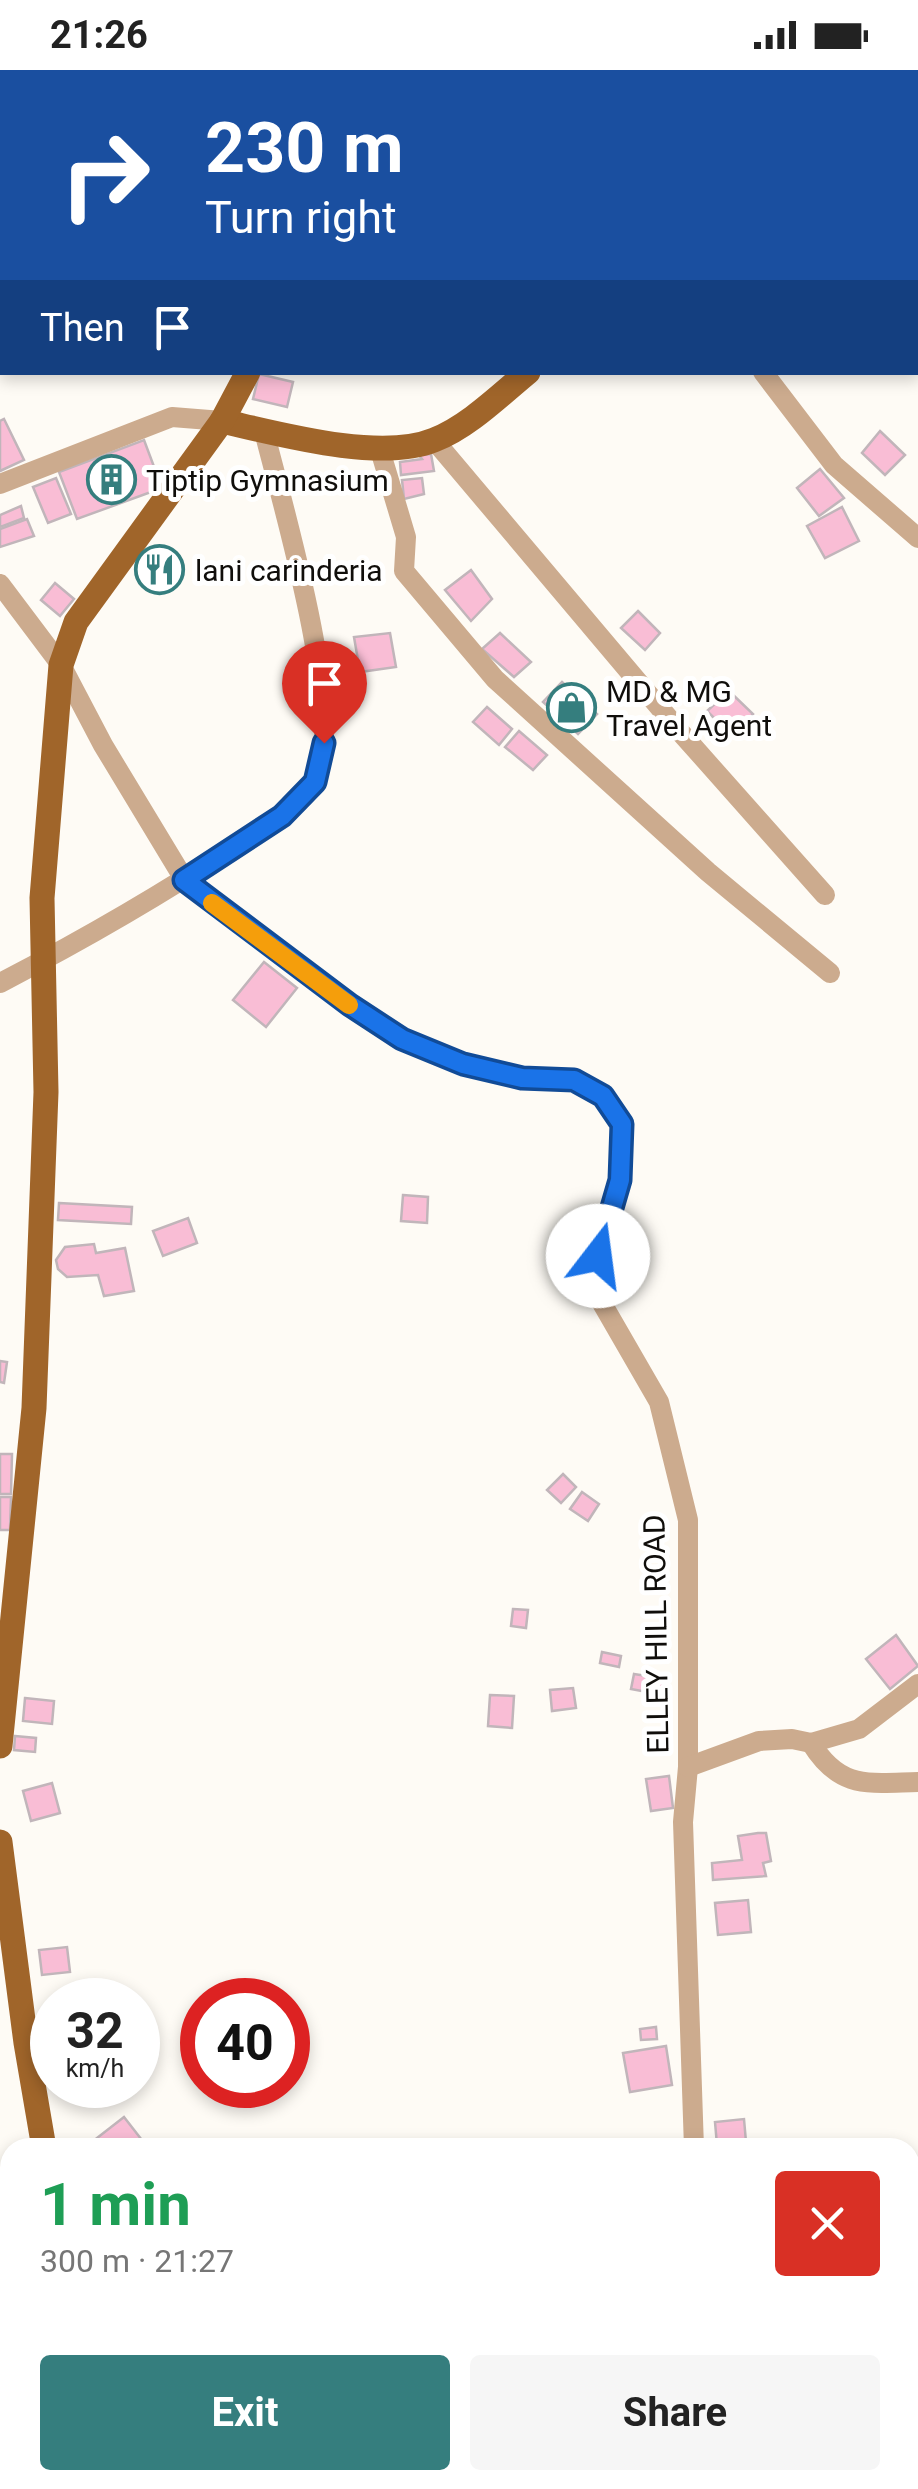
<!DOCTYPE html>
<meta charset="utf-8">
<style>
:root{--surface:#fff;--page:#f6f6f6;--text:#222;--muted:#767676;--accent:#357e7e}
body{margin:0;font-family:Roboto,sans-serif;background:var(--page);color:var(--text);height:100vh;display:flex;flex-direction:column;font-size:38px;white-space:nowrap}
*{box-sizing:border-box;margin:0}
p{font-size:32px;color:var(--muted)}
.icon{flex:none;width:55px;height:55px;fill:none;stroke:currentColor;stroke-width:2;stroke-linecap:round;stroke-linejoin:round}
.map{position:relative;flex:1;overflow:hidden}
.sheet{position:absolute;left:0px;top:2068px;width:920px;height:352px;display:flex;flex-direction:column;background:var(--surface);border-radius:30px 30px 0 0;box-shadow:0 5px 15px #0003}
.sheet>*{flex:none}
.hud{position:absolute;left:0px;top:0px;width:920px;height:305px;box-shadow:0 5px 15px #0003;background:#1a4fa0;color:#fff;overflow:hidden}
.speed{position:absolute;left:30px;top:1908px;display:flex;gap:20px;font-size:50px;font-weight:700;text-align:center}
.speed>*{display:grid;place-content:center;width:130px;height:130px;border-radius:50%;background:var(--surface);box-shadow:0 5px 15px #0003;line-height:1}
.speed small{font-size:25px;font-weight:400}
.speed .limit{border:15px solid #d22;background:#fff;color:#111}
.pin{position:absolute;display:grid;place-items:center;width:85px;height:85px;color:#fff;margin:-102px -42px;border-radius:50% 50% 50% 0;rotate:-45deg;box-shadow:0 0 10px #0007}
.pin .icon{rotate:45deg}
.me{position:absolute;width:110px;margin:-55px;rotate:15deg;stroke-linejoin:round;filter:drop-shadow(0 0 8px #0008)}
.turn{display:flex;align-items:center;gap:35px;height:210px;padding:0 40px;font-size:45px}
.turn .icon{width:130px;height:130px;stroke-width:2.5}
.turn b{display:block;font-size:70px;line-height:85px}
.then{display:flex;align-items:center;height:95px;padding:0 40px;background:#0003;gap:20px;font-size:38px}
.round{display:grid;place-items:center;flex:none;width:105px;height:105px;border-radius:10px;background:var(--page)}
.overview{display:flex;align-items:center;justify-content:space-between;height:170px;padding:0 40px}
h1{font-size:60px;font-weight:700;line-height:75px;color:#1e9e55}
.action{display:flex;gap:20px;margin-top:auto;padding:20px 40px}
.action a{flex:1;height:115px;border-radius:10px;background:var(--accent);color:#fff;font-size:40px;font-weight:700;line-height:115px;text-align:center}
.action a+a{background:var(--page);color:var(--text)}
.status{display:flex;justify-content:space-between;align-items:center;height:70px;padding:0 50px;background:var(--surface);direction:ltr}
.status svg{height:28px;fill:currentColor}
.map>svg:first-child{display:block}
</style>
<div class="status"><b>21:26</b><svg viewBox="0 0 49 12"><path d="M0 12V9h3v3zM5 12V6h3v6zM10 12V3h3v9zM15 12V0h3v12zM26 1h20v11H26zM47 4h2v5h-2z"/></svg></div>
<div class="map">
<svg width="918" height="2419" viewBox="0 0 918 2419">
<rect width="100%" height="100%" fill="#fefbf5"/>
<!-- building -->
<g fill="#f9bdd5" stroke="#c1b5ba" stroke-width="2.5">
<path d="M259 304 293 312 287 337 253 329Z"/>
<path d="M4 349 24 390 0 401V351Z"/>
<path d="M880 361 905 385 885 405 862 383Z"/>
<path d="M144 370 162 418 77 449 59 402Z"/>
<path d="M431 384 434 401 401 405 400 392 422 389 419 385Z"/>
<path d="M820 399 844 428 819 446 797 418Z"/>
<path d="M56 408 71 444 48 453 33 417Z"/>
<path d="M422 408 424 424 404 429 402 410Z"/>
<path d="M21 436 24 448 0 457V445Z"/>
<path d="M842 437 859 471 825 488 807 456Z"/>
<path d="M27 449 34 466 0 477V459Z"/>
<path d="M471 500 492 529 471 551 445 520Z"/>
<path d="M55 513 74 529 60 546 41 530Z"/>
<path d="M638 541 660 563 645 580 621 558Z"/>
<path d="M390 563 396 597 360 602 354 567Z"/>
<path d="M500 563 531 592 514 607 482 579Z"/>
<path d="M562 612 597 644 578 664 543 632Z"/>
<path d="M729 621 753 644 732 666 707 641Z"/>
<path d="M487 637 512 659 499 675 473 652Z"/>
<path d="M519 661 547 685 533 700 505 677Z"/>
<path d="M264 892 297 918 266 957 233 930Z"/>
<path d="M403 1125 428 1127 427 1153 401 1151Z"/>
<path d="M59 1133 132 1137 131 1154 58 1150Z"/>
<path d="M188 1148 197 1173 163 1186 153 1161Z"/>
<path d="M94 1174 96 1183 125 1178 134 1221 104 1226 98 1205 67 1207 58 1199 56 1190 65 1177Z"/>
<path d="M0 1291 7 1292 4 1313 0 1312Z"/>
<path d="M0 1384H12L11 1424H0Z"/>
<path d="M563 1404 576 1417 561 1433 547 1420Z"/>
<path d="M582 1422 599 1434 588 1451 570 1439Z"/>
<path d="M0 1427H11L10 1460H0Z"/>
<path d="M513 1539 528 1540 526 1558 511 1556Z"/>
<path d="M896 1565 918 1596 890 1619 866 1589Z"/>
<path d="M602 1582 621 1586 619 1597 600 1593Z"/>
<path d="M634 1604 666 1609 663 1625 631 1619Z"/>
<path d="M573 1618 576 1638 552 1641 550 1620Z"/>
<path d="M490 1625 514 1626 512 1658 488 1656Z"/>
<path d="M25 1628 54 1631 52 1654 23 1651Z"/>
<path d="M15 1666 36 1668 35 1682 14 1680Z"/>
<path d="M669 1706 673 1738 651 1741 646 1709Z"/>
<path d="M52 1713 60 1743 31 1751 23 1721Z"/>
<path d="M758 1763H766L771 1791 763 1793 766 1806 713 1810 712 1793 742 1790 738 1766Z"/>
<path d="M748 1830 751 1862 718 1865 715 1833Z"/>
<path d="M67 1877 70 1902 42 1905 39 1880Z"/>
<path d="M656 1957 657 1969 641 1970 640 1959Z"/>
<path d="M666 1976 672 2015 630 2022 623 1983Z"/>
<path d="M124 2047 145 2074 140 2078H90L88 2075Z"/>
<path d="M744 2049 746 2072 717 2075 715 2052Z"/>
<path d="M10 2104V2149L9 2150 1 2106Z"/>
<path d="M193 2410H213L220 2417 190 2419 187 2417Z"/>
<path d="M293 2410H308L311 2419H280L279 2414Z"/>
</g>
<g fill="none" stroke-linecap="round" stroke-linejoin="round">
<!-- minor -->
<g stroke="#ccab8e" stroke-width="20">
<path d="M763 302 834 395 918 468"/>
<path d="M434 370 682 664 825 825"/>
<path d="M380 380 406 467 404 501 495 609 708 802 830 903"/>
<path d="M0 414 172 347 222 351"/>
<path d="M0 514 61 595 103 675 184 809 349 935 402 969 463 994 522 1008 574 1010 603 1026 622 1055 619 1110 598 1186 599 1228 659 1332 688 1450V1697L683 1752 694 2078"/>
<path d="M0 913C81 871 161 825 238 774 261 759 301 737 315 712 348 653 281 430 264 361"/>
<path d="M811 1673C840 1720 868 1713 918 1712"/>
<path d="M688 1697 759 1671 792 1669 811 1673 859 1659 918 1614"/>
<path d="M706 2410 707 2419"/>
</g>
<!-- major -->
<g stroke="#a0652a" stroke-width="25">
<path d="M340 2V0"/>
<path d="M918 80V79"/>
<path d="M222 351C279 364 380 392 434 370 468 357 500 325 528 302"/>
<path d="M0 1676 34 1338 46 1022 42 828 61 595 76 552 222 351 248 302"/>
<path d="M0 1772 26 1973 44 2078"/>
<path d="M135 2410 139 2419"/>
</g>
</g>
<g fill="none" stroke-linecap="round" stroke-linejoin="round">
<defs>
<path id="route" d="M324 673 315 712 282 746 184 810 350 935 402 969 463 994 522 1008 574 1010 603 1026 622 1054 620 1110 598 1186"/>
</defs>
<!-- route casing -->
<use href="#route" stroke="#114b97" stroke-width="25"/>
<!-- route -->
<use href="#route" stroke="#1a73e8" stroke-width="18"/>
<!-- slow -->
<path stroke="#f59e0b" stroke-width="18" d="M212 833 349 935"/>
</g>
<!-- icons -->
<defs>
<symbol id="building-ring" viewBox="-11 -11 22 22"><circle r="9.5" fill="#fff" stroke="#357e7e" stroke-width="1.5"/><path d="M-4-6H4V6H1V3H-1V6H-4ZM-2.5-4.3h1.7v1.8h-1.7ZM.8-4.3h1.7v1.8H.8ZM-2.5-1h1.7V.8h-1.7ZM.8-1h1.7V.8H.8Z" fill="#357e7e"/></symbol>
<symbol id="restaurant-ring" viewBox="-11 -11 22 22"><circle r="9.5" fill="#fff" stroke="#357e7e" stroke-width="1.5"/><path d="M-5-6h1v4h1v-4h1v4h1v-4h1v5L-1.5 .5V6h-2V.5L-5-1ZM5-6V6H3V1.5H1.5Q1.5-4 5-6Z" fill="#357e7e"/></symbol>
<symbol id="shop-ring" viewBox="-11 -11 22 22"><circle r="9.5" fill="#fff" stroke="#357e7e" stroke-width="1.5"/><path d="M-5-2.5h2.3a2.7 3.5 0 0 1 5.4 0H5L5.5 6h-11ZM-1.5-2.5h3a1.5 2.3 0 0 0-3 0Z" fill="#357e7e"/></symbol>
</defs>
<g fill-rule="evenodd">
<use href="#building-ring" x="84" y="382" width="55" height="55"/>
<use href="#restaurant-ring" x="132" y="472" width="55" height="55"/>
<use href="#shop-ring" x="544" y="610" width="55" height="55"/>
</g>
<g text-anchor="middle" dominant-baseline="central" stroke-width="10" stroke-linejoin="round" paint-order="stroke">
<!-- poi labels -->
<g font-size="30" fill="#100e0b" stroke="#fff" text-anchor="start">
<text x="146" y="410">Tiptip Gymnasium</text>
<text x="195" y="500">lani carinderia</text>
<text x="606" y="621">MD &amp; MG<tspan x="606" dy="34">Travel Agent</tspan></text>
</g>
<!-- street labels -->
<g font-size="30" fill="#100e0b" stroke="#fff">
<text transform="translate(656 1564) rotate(-91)">ELLEY HILL ROAD</text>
</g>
</g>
</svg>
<div class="speed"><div>32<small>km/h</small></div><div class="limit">40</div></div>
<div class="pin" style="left:324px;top:673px;background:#d93025"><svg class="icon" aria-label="arrive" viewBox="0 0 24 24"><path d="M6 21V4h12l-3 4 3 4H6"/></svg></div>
<svg class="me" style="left:598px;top:1186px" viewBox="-20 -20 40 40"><circle r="19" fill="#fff"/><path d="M0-13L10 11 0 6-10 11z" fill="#1a73e8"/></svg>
<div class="hud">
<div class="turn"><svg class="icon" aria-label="right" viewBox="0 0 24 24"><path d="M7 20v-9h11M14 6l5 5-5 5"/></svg><div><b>230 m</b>Turn right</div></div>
<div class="then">Then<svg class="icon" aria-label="arrive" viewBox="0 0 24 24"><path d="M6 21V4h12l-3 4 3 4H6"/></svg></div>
</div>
<section class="sheet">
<div class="overview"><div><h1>1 min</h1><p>300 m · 21:27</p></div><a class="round" style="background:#d93025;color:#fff"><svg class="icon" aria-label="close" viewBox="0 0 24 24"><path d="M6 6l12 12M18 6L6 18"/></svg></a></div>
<div class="action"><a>Exit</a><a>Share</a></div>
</section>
</div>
